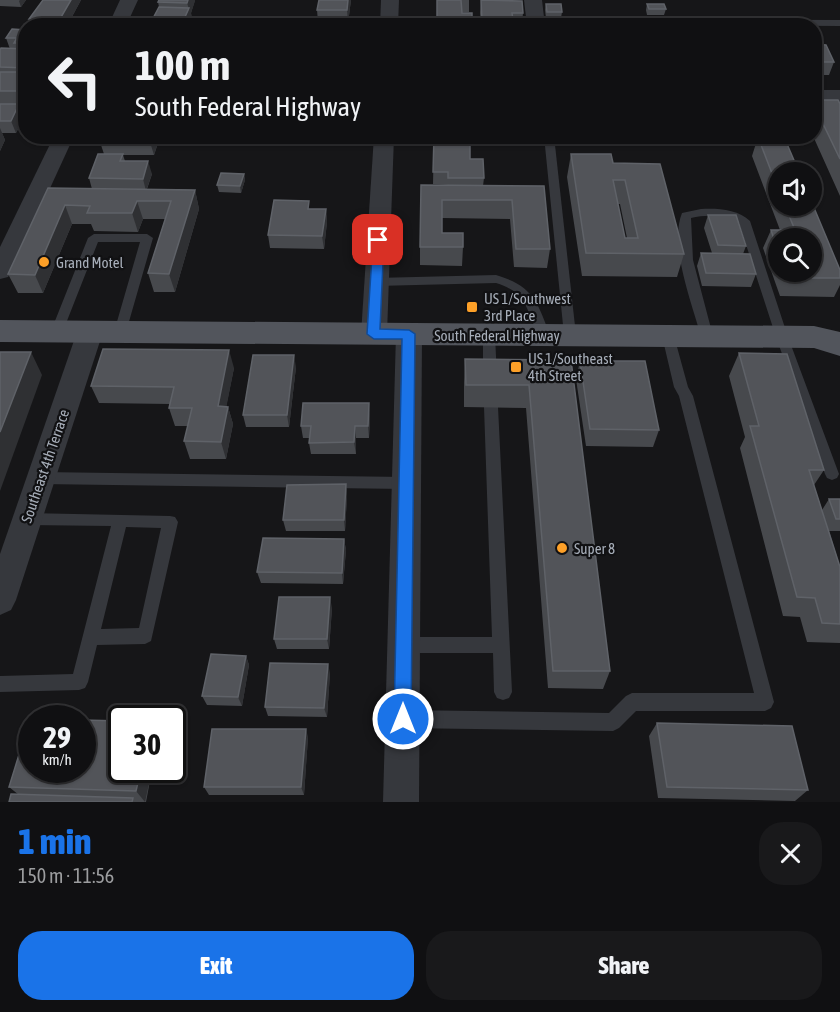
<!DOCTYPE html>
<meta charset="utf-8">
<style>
:root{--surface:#101012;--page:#19191b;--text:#f1f3f6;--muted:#9c9d9f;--line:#303032;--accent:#1a73e8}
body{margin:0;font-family:"Asap Condensed",sans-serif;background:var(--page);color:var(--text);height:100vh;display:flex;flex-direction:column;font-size:22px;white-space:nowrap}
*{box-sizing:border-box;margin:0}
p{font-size:20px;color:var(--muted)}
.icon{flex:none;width:33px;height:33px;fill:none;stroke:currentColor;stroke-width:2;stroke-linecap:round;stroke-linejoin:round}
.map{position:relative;height:802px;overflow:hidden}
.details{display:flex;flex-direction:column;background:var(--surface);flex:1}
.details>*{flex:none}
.banner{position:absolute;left:18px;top:18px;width:804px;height:126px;border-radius:24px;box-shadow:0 2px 4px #0004,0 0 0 2px var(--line);background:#101012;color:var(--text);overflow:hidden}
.buttons{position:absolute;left:768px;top:162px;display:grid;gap:12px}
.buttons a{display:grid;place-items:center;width:54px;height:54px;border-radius:50%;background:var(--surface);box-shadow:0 2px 4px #0004,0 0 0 2px var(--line);font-size:30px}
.speed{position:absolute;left:18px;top:705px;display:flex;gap:12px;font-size:30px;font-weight:700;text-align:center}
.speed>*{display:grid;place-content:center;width:78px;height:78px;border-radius:50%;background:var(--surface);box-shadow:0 2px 4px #0004,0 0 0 2px var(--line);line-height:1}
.speed small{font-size:15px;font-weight:400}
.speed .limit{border:3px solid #111;border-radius:9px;background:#fff;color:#111}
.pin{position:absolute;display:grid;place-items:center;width:51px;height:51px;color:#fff;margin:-26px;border-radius:12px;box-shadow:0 3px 9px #0006}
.me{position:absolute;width:66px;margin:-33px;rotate:0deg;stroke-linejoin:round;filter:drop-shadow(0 0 4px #0008)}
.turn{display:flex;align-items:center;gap:21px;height:126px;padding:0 18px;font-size:27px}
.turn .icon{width:78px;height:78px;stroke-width:2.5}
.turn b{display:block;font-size:42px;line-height:51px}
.round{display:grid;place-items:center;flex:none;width:63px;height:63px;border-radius:24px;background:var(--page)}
.overview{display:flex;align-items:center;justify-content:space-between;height:102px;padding:0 18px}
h1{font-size:36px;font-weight:800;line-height:45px;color:var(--accent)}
.action{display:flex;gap:12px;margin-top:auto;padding:12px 18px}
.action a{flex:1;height:69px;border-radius:24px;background:var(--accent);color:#fff;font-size:24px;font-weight:800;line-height:69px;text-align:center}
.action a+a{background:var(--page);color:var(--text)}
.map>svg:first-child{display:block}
</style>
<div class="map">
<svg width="840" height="802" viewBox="0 0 840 802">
<rect width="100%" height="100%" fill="#161618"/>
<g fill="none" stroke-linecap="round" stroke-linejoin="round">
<!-- service -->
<g fill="#36383d" fill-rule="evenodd">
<path d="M533 19 840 20V26L536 24 533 23Z"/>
<path d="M544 136H554L576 335 570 340 564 335Z"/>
<path d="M701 209C716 208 738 209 750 221L788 337 839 474 837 478 832 480 827 478 825 474 776 337 739 223C724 215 708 214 691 218L693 260 713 336 707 341 701 336C692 304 669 245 682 213Z"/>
<path d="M94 234H147L153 238 126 332 120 337 114 332 140 242H98L63 331 61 334H53L51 331 88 238Z"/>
<path d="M496 275C533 286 537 301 550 335L548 338H540C526 312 529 293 496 283L376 286 370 282 376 278Z"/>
<path d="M489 330 495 335 497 378 490 383 483 378V335Z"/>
<path d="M668 331 674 336 688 387 693 396 774 702 771 708 765 711H636L619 728 613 731 403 728 397 725 394 719 397 713 403 710 609 713 626 696 632 693H754L679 396 674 387 662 336Z"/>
<path d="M491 402 496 403 498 407 512 692 509 698 503 700 497 698 494 692 493 653H404L398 651 396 645 398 639 404 637H492L484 407 486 403Z"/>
<path d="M41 472 406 477 411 479 413 483 411 487 406 489 41 484 36 482 34 478 36 474Z"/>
<path d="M27 513 170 516 175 517 178 522 151 641 145 644 97 645 88 682 85 688 79 690 0 692V676L73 674 111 526 27 525 22 524 20 519 22 514ZM126 527 161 528 139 628 101 629Z"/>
</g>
<!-- minor -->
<g fill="#36383d" fill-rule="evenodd">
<path d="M120 0H138L126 26H108Z"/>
<path d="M381 0H399L398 26H380Z"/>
<path d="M524 0H542L545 26H527Z"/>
<rect x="814" y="90" width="26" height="12"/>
<path d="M54 136H74L12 271 8 277 0 279V247Z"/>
<path d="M374 136H394L387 334 383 341 374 343 365 341 361 334Z"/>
<path d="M90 323 99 325 103 332 16 600 11 610 0 615V554L77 332 81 325Z"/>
<path d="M409 325 418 327 422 334 419 802H383L396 334 400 327Z"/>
</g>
<!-- primary -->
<path fill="#52555c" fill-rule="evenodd" d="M0 320 814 326 840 332V356L814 348 0 342Z"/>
</g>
<!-- wall -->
<g fill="#47494d" fill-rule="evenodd">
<path d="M0 0H26L21 7 0 6Z"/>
<path d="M43 0H81L67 26H32L29 19Z"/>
<path d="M159 0H195L191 13 192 20 159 7 158 2Z"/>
<path d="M319 0H351L348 23 318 22 317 10Z"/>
<path d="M437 0H469V12H462V13H472V26H437Z"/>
<path d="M481 0 523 13 522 25 481 26 480 13Z"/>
<path d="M546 4 562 12 561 18H546L545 10Z"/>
<path d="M647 4 666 9 664 15H647L646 10Z"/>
<path d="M26 30V104H0V50L10 49 6 38Z"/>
<path d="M814 31 817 38 815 44 834 62 829 75H814Z"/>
<path d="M814 100 840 104V196L813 136H814Z"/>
<path d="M0 104H19L24 117 16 133H2L5 140 0 151Z"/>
<path d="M434 136 470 159 484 178 483 186H544L550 249 547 268 514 267 510 219 442 218V233L463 247 462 266 420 265V247L448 185 433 184Z"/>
<path d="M160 137 154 155H123L125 161 152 174 147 189 195 190 199 209 175 292H154L148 273 165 219H143L138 232 94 231 91 224H72L43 293H18L8 274 48 188 92 189 89 178 104 154 100 142Z"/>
<path d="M758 137 778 172V206H812L840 270V285L834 297 780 296 763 248 771 230H780L752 156ZM778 238 812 272H778Z"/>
<path d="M571 154 613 163 684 254 677 277 582 276 567 177ZM617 204H620L627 238H625Z"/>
<path d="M244 174 245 180 241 193 219 192 217 185Z"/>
<path d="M326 209 327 222 324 249 270 248 268 235Z"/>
<path d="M708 215 746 246 743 254 756 274 751 287 702 286 697 266 701 253H712L704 228Z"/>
<path d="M739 353 824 470 814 485 822 510 829 499H840V531H829L840 567V643L807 642 800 617 783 616 740 448 745 437 729 376Z"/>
<path d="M465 359 571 360 610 671 603 689 548 688 526 408 464 407V382Z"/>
<path d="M580 361 659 430 653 447 586 446 576 379Z"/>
<path d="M296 367 289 427H246L243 415Z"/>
<path d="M234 368 226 407H228L233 424 226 459H190L184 441 188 426H175L169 408 170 404 99 403 91 386Z"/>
<path d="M370 415 369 438H356V454H311L309 443 310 438H303L301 426Z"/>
<path d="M346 484 347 496 345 531H286L283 520Z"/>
<path d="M344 539 346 550 343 584 261 583 257 572Z"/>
<path d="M332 608 329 649H277L274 639Z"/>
<path d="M246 656 249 665 242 706 207 705 202 696Z"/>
<path d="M330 673 327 717 268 716 265 707Z"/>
<path d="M657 723 808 790 795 801 658 798 649 736Z"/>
<path d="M308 737 304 795H209L204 787Z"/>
<path d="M122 770H152L146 802H9L19 795 9 787Z"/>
</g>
<!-- shaded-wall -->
<g fill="#2f3033">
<path d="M20 0H26L21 7 19 1Z"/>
<path d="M71 0H81L67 26H62L60 19Z"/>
<path d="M188 0H195V1L191 13 192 20 189 26H181L189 9 187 3Z"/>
<path d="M348 0H351L348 23 347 10Z"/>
<path d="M26 83V103L21 91Z"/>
<path d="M19 104 24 117 16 133 11 121Z"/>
<path d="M0 128 5 140 0 151Z"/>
<path d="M152 136 160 137 154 155 150 142Z"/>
<path d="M148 161 152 174 146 191 143 179Z"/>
<path d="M244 174 245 180 241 193 240 186Z"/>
<path d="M195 190 199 209 175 292 169 274Z"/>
<path d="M137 201 143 219 138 232 132 213Z"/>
<path d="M65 205 72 224 43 293 35 275Z"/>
<path d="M326 209 327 222 324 249 322 236Z"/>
<path d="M229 350 234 368 223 424 218 406Z"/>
<path d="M31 352 42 375 0 491V432Z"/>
<path d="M294 355 296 367 289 427 287 415Z"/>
<path d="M369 403 370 415 369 438 368 426Z"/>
<path d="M228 407 233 424 226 459 221 442Z"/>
<path d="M355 426 356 438V454L354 442Z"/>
<path d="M346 484 347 496 345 531 344 520Z"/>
<path d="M344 539 346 550 343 584 342 573Z"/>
<path d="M330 597 332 608 329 649 327 639Z"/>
<path d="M246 656 249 665 242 706 238 697Z"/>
<path d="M328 664 330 673 327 717 324 708Z"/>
<path d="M306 729 308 737 304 795 301 787Z"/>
<path d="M141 770H152L145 802 136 791Z"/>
</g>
<!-- building -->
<g fill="#525459" stroke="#5f6268" stroke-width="1.5" fill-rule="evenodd">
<path d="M43 0H71L60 19H29Z"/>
<path d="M159 0H188L187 3 158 2Z"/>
<path d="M319 0H348L347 10H317Z"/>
<path d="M437 0H461L462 13H472V20H437Z"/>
<path d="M481 0 522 1 523 13H512L513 20H482Z"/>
<path d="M546 4H561L562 12H547Z"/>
<path d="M647 4H664L666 9H649Z"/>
<path d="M159 7 189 8 181 26H149Z"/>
<path d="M279 20H312L311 26H278Z"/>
<path d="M694 21 713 22 715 26H695Z"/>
<path d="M12 29 26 30V43H14L17 38H6Z"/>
<path d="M814 44 826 45 834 62H814Z"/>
<path d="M1 48 26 49V68L0 67V50Z"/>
<path d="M0 72H26V83L21 91H0Z"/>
<path d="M814 100H838L840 104V159L814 105Z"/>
<path d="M0 104H19L11 121H0Z"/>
<path d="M102 136H152L150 142H100Z"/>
<path d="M434 136H470V159H483L484 178H448V172H433Z"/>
<path d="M758 137H784L799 172H778V189Z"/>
<path d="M98 154H123L120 161H148L143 179 89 178Z"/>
<path d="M571 154H611L613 163 660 164 684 254 586 253ZM613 180H625L638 238H625Z"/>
<path d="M221 173 244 174 240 186 217 185Z"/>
<path d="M421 185 544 186 550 249H516L512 200H442V233H463V247H420Z"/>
<path d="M48 188 195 190 169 274 148 273 171 201H137L132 213H87L90 206 65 205 35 275 8 274Z"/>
<path d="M274 200 309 201 308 209H326L322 236 268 235Z"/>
<path d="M812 203 840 270V278H788L786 272H812V238H778V252L771 230H795L785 206H812Z"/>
<path d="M708 215H736L746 246 718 245Z"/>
<path d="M701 253 750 254 756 274 706 273Z"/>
<path d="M103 349 229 350 218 406 228 407 221 442 184 441 192 408H169L174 387 91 386Z"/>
<path d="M0 352H31L0 432Z"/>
<path d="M739 353 787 354 824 470H809L840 567V624L822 623 815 598 797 597 750 426H759Z"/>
<path d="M253 355H294L287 415H243Z"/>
<path d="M465 359 571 360 610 671H553L529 385H466Z"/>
<path d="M580 361H645L659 430 590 429Z"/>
<path d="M303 403H369L368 426H355L354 442 309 443 311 426H301Z"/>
<path d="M346 484 344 520H283L287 485Z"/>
<path d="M829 499H840V519H836Z"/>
<path d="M263 538 344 539 342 573 257 572Z"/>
<path d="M279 597H330L327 639H274Z"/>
<path d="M211 654 246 656 238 697 202 696Z"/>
<path d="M270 663 328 664 324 708 265 707Z"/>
<path d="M30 719H32V770H82V720L122 721V770H141L136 791 9 787Z"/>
<path d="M657 723 792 726 808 790 667 787Z"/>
<path d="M212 729H306L301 787H204Z"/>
<path d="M11 794 133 798 132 802H9Z"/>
</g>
<!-- route -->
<path fill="#1a73e8" stroke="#114b97" stroke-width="1.5" d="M378 236 384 240 380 329 409 330 415 334 411 719 409 726 403 728 396 726 394 719 402 339H374L367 334 373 240Z"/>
<!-- markers -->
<g fill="#fda028" stroke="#111113" stroke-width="2">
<circle cx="44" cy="262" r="6"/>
<rect x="466" y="301" width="12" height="12" rx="3"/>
<rect x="510" y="361" width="12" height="12" rx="3"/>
<circle cx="562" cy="548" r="6"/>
</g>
<g text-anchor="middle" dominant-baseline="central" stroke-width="4.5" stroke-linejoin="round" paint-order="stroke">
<!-- poi labels -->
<g font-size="15" fill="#a7aeb9" stroke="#111113" text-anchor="start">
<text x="56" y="262">Grand Motel</text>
<text x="484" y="298">US 1/Southwest<tspan x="484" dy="17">3rd Place</tspan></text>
<text x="528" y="358">US 1/Southeast<tspan x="528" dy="17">4th Street</tspan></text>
<text x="574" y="548">Super 8</text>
</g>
<!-- street labels -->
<g font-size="15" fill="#a7aeb9" stroke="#111113">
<text x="497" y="335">South Federal Highway</text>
<text transform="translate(45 466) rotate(-71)">Southeast 4th Terrace</text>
</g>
</g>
</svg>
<div class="buttons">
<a><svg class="icon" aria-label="sound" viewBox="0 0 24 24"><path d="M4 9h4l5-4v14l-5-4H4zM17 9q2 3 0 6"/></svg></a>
<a><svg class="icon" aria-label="search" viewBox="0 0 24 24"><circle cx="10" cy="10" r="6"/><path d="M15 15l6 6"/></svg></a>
</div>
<div class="speed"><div>29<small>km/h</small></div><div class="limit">30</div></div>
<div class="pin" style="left:378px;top:240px;background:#d93025"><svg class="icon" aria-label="arrive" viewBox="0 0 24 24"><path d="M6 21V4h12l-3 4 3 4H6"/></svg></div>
<svg class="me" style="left:403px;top:719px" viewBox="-20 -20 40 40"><circle r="17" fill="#1a73e8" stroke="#fff" stroke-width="3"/><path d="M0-11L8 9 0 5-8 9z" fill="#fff"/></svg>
<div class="banner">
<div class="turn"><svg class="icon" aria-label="left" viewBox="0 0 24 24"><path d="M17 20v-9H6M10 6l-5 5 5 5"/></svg><div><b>100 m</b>South Federal Highway</div></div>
</div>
</div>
<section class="details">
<div class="overview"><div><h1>1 min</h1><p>150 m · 11:56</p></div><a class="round"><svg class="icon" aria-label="close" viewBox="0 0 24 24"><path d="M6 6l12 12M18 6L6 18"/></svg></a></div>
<div class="action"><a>Exit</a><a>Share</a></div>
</section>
